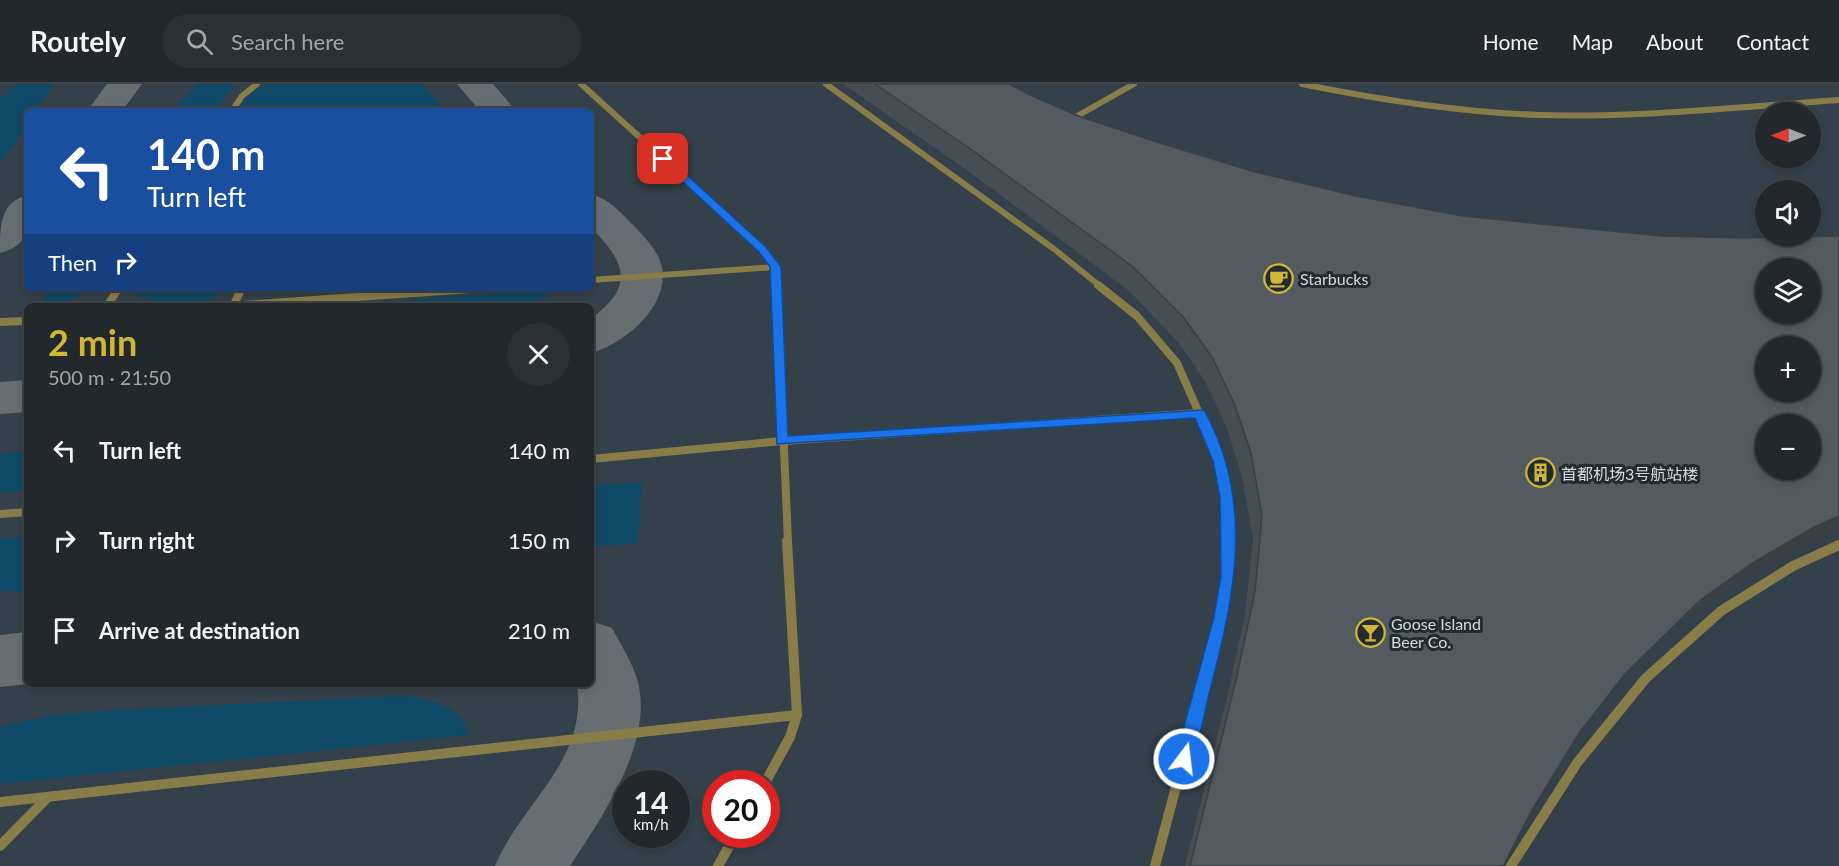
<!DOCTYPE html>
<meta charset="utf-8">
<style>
:root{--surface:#22282c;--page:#2a3034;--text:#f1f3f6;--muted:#a2a6a9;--line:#3f4448;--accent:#d1b736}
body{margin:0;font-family:Lato,"Noto Sans SC",sans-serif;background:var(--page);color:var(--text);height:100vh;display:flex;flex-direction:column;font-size:22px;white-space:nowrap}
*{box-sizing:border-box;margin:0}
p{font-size:20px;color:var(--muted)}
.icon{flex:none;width:33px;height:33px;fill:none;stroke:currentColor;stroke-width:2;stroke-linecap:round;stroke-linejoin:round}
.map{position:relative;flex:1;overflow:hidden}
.details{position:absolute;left:24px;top:219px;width:570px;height:384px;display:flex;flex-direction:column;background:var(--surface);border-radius:9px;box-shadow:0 3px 9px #0003,0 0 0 2px var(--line)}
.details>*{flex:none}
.guide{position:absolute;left:24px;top:24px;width:570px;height:183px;border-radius:9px;box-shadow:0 3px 9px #0003,0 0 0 2px var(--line);background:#1a4fa0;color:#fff;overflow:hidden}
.needle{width:39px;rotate:270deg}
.fabs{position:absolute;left:1755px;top:18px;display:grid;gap:12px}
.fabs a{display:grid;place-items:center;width:66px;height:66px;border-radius:50%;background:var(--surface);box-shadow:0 3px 9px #0003,0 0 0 2px var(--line);font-size:30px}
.speed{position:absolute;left:612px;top:686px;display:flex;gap:12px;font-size:30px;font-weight:700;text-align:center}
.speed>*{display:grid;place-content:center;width:78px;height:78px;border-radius:50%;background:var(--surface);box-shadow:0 3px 9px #0003,0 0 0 2px var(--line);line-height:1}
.speed small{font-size:15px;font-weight:400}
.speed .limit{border:9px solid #d22;background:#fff;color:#111}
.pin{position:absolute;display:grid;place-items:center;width:51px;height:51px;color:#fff;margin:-26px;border-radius:12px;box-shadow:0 3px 9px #0006}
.me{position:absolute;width:66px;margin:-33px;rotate:15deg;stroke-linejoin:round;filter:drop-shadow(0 0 4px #0008)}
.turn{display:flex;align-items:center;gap:21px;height:126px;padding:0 24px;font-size:27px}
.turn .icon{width:78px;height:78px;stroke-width:2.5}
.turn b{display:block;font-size:42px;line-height:51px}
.then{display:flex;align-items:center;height:57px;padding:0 24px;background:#0003;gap:12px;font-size:22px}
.round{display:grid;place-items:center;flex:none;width:63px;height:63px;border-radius:32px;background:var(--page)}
.summary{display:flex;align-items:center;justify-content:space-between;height:102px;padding:0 24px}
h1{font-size:36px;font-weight:700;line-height:45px;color:var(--accent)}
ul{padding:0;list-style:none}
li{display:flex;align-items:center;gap:18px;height:90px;padding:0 24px}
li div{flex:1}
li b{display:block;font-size:22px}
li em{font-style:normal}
header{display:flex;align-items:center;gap:36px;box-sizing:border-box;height:84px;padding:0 30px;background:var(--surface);border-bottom:2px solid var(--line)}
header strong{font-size:28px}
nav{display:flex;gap:33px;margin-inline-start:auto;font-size:21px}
.search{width:420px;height:54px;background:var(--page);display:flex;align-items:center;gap:15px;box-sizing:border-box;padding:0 21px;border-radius:33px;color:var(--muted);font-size:22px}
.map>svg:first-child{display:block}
</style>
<header>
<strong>Routely</strong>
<div class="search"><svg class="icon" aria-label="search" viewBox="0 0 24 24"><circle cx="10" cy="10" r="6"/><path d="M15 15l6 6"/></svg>Search here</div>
<nav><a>Home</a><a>Map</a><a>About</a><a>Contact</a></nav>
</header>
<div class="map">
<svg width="1839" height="782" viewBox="0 0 1839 782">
<rect width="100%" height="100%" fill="#2d353a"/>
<!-- built -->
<path fill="#34414a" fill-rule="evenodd" d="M0 0H1839V782H0ZM27 27H591V204H27ZM1766 28H1810V74H1766ZM1766 106H1810V152H1766ZM1766 184H1810V230H1766ZM27 222H591V600H27ZM1766 262H1810V308H1766ZM1766 340H1810V386H1766ZM626 699H676V750H626ZM716 699H766V750H716Z"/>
<!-- green -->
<g fill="#0e4968">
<path d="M18 0H54L36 27H27V42L0 80V15Z"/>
<path d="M198 0H234L216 27H172Z"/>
<path d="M266 0H422L446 27H237L248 11Z"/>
<path d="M49 204H91C74 215 61 222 40 222Z"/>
<path d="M130 204H225C223 207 222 210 219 211 205 221 138 222 130 204Z"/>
<path d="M554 205 547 212 529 222H330Z"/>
<path d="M27 366V407L0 409V370Z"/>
<path d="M642 398 638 459 591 463V401Z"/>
<path d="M27 452V507H0V455Z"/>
<path d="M405 612C436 617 457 620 470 651L0 700V642L50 632 116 626Z"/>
</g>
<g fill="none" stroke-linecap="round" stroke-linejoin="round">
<!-- taxiway -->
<g fill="#666e72" fill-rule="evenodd">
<path d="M107 0H142L122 27H87Z"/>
<path d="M457 0H493L516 27H480Z"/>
<path d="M591 110C609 115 618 126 631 139 643 151 659 167 662 184 669 223 624 260 591 269V234C636 203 625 177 591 144Z"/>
<path d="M27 111C27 139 33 161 0 169 0 141 0 119 27 111Z"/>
<path d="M27 296V328L0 330V298Z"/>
<path d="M591 537 612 544C620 559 629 573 635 589 659 651 603 732 570 782H495C522 717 588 678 577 600H591Z"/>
<path d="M27 548V600L0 603V551Z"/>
</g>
<!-- service-far2 -->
<g stroke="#887c49" stroke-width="6">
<path d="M581 0 763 165 776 183 777 202"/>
<path d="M826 0 1054 165 1100 202"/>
<path d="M1302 0C1380 16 1458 28 1538 31 1638 34 1739 23 1839 16"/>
<path d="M232 27 242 12 257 0"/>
<path d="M1070 36 1134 0"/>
<path d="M591 196 776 183"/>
</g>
<!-- service-far1 -->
<g stroke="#887c49" stroke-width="8">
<path d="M777 201 788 458"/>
<path d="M1098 201 1137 232 1177 279 1220 377 1227 413 1228 458"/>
<path d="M107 222 119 204"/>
<path d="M229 222 485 204"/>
<path d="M233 222 242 204"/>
<path d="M0 238 27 237"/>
<path d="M591 375 782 357 1200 329"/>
<path d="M0 430 27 428"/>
</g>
<!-- service -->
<g stroke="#887c49" stroke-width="10">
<path d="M765 699 790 653 797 631 787 457"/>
<path d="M0 718 797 631"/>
<path d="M0 762 48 713"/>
<path d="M718 782 736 750"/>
<path d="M1155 782 1221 533 1228 491V457"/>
<path d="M1511 782 1577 679 1646 594 1721 527 1793 482 1839 461"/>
</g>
</g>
<!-- wall -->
<path fill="#474e53" d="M843 0H1009L1030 11 1081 33 1160 59 1255 88 1356 112 1463 132 1662 152 1743 154 1839 152V445L1790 467 1731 502 1676 540 1622 594 1579 649 1532 726 1503 782H1185L1226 618 1245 531 1253 455 1242 393 1227 344 1205 297 1178 258 1128 206 971 89Z"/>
<!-- shaded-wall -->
<path fill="#3a4044" d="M1839 432V445L1790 467 1731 502 1676 540 1603 612 1699 517 1754 478 1814 443Z"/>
<!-- building -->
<path fill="#535b61" stroke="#3a4044" stroke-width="1.5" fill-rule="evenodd" d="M875 0H1009L1030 11 1081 33 1160 59 1255 88 1356 112 1463 132 1662 152 1743 154 1839 152V432L1814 443 1754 478 1699 517 1625 590 1579 649 1532 726 1503 782H1190L1236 596 1255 508 1262 431 1251 369 1234 319 1212 273 1184 234 1132 182 972 66ZM1766 184H1810V230H1766ZM1766 262H1810V308H1766ZM1766 340H1810V386H1766Z"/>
<!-- route -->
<path fill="#1a73e8" stroke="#114b97" stroke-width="1.5" d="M660 73H667L766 163 781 183 788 352 1204 326C1255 417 1235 511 1210 606 1204 630 1200 658 1190 681L1184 683 1178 681 1175 675 1214 533 1221 491 1220 413 1213 377 1195 334 777 360 770 183 759 168 660 77Z"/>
<!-- icons -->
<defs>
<symbol id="cafe-ring" viewBox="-11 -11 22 22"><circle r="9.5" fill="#232b30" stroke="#d1b736" stroke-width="1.5"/><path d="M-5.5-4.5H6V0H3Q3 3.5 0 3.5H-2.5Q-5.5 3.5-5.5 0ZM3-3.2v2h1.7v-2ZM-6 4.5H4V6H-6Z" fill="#d1b736"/></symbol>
<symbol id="building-ring" viewBox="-11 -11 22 22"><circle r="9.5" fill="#232b30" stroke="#d1b736" stroke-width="1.5"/><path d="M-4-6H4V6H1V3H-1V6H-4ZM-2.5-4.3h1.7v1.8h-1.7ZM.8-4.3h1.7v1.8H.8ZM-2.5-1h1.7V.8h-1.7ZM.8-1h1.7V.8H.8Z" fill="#d1b736"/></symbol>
<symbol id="bar-ring" viewBox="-11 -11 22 22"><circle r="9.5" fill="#232b30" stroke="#d1b736" stroke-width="1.5"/><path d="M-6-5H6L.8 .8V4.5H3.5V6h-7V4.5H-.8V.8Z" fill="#d1b736"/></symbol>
</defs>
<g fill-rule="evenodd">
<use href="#cafe-ring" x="1262" y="178" width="33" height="33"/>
<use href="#building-ring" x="1524" y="372" width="33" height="33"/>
<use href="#bar-ring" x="1354" y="532" width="33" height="33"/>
</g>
<g text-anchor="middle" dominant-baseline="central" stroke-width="6" stroke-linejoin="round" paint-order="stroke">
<!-- poi labels -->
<g font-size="16" fill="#d6dbde" stroke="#232b30" text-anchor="start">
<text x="1300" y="194">Starbucks</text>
<text x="1561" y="389">首都机场3号航站楼</text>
<text x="1391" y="539">Goose Island<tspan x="1391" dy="18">Beer Co.</tspan></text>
</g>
</g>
</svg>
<div class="fabs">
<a><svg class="needle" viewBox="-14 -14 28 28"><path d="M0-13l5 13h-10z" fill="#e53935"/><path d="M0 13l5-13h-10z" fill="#a2a6a9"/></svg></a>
<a><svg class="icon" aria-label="sound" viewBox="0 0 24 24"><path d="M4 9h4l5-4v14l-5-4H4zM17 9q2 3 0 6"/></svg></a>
<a><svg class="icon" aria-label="layers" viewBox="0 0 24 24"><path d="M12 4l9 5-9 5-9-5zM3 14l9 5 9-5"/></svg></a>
<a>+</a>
<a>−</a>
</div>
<div class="speed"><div>14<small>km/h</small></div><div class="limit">20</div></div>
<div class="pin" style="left:663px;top:75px;background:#d93025"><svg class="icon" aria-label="arrive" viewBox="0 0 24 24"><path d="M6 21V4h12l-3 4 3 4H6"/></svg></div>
<svg class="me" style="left:1184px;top:675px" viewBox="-20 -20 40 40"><circle r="17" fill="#1a73e8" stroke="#fff" stroke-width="3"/><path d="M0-11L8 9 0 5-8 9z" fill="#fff"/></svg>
<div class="guide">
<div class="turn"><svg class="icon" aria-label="left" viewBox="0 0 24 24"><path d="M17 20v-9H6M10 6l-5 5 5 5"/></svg><div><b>140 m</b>Turn left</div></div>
<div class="then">Then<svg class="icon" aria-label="right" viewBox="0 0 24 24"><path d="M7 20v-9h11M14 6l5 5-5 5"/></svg></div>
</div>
<section class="details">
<div class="summary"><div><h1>2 min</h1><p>500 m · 21:50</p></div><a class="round"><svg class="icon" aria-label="close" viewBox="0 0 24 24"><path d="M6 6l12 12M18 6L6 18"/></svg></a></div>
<ul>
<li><svg class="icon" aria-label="left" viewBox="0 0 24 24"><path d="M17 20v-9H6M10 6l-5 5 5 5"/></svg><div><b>Turn left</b></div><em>140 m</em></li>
<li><svg class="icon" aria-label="right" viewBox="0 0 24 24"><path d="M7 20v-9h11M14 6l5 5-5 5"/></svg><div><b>Turn right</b></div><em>150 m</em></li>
<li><svg class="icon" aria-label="arrive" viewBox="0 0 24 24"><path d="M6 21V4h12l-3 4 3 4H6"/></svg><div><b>Arrive at destination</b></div><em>210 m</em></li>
</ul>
</section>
</div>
